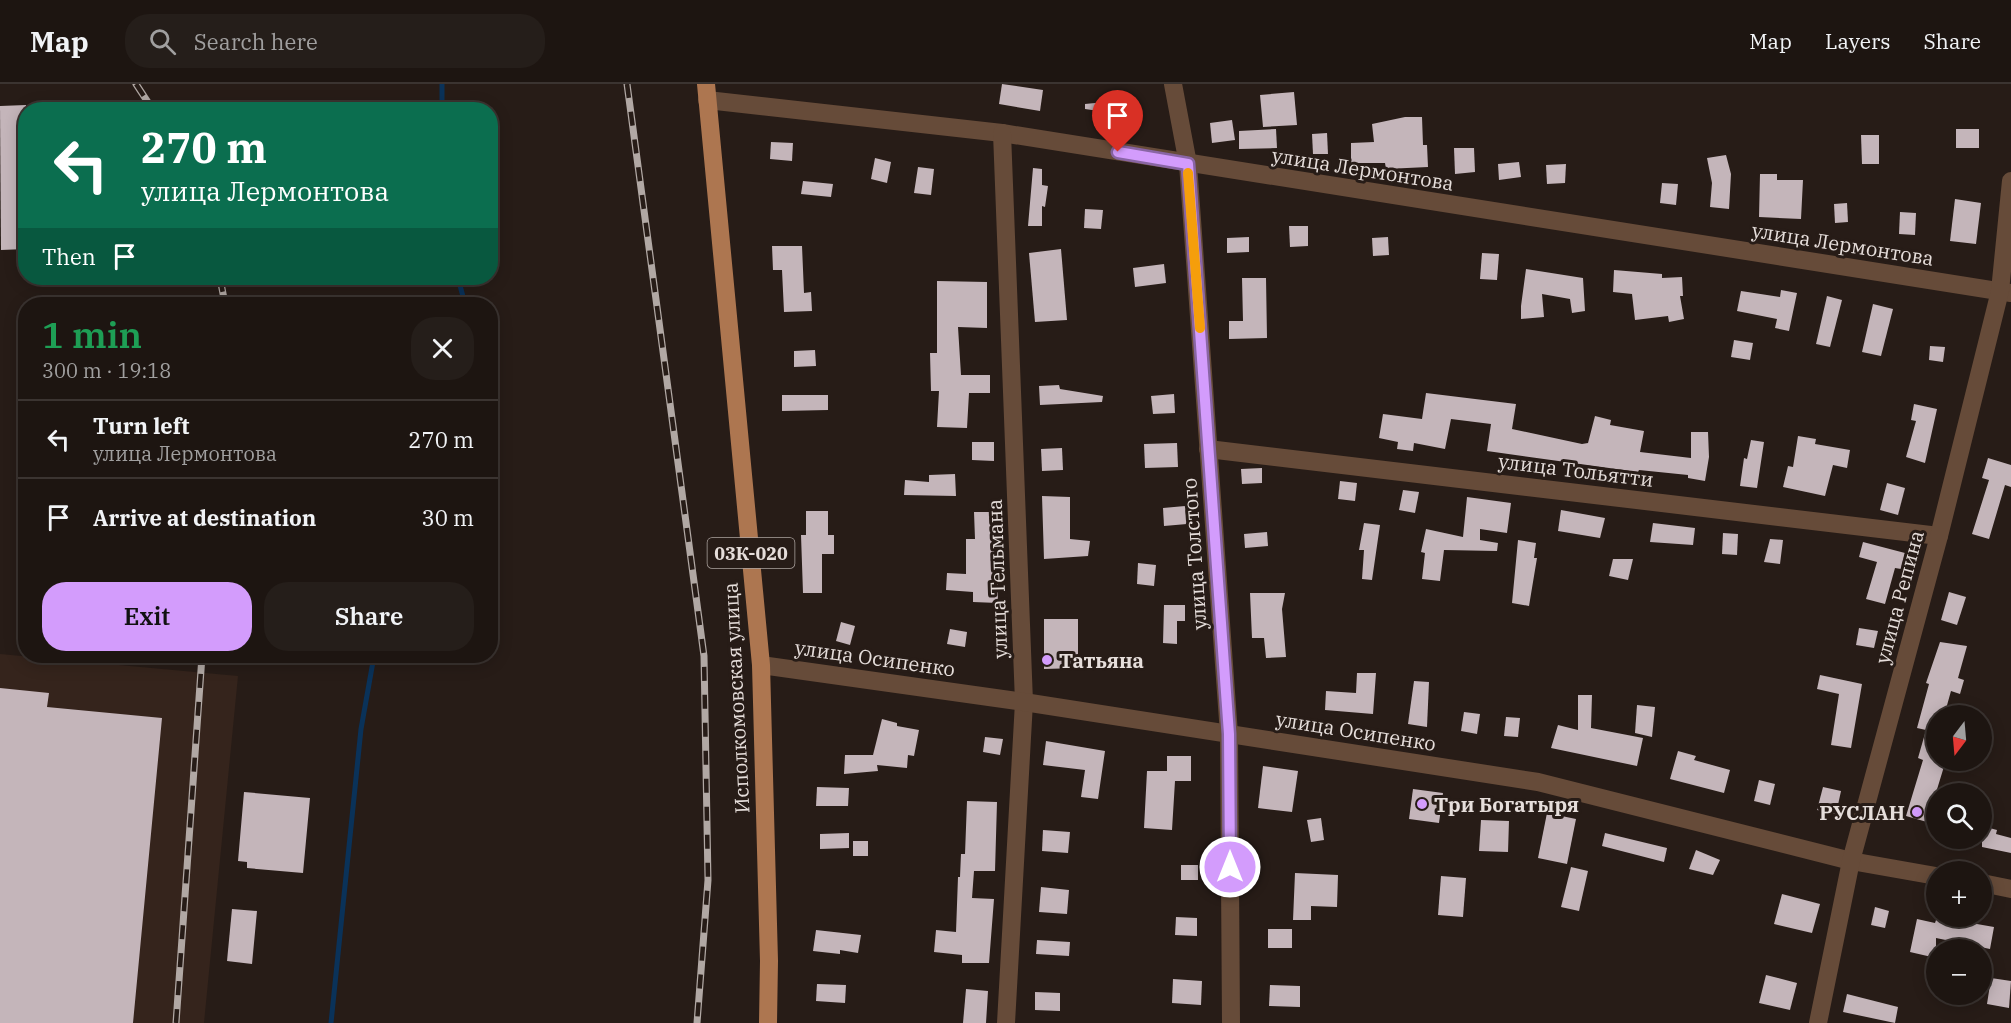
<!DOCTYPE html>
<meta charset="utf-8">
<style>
:root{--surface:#1d1511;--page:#251e1a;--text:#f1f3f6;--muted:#a09f9f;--line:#3b3431;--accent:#d39cfc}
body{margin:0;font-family:"IBM Plex Serif",serif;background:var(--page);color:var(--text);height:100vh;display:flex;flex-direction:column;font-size:22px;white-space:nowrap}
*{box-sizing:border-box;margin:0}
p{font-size:20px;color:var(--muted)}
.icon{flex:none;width:33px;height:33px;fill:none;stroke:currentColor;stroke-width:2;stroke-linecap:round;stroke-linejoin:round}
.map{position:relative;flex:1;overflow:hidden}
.side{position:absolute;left:18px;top:213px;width:480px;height:366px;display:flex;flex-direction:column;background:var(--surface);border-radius:24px;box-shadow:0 3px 15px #0003,0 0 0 2px var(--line)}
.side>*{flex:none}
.hud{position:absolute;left:18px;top:18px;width:480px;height:183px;border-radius:24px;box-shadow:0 3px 15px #0003,0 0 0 2px var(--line);background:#0b6e4f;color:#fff;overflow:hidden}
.needle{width:39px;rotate:196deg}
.buttons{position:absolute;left:1926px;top:621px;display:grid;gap:12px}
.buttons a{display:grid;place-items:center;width:66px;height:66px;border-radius:50%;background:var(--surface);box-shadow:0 3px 15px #0003,0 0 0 2px var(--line);font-size:30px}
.pin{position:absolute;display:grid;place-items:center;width:51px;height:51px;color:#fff;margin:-62px -26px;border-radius:50% 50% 50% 0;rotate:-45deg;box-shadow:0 0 6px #0007}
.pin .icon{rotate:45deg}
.me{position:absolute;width:66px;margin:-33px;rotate:0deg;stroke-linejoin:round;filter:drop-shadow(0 0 4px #0008)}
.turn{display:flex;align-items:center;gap:21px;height:126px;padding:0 24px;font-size:27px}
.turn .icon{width:78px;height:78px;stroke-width:2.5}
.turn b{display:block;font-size:42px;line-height:51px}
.then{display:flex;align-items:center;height:57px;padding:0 24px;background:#0003;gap:12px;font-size:22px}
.round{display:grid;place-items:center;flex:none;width:63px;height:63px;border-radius:24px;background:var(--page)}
.summary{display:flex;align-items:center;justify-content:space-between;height:102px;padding:0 24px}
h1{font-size:36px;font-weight:600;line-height:45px;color:#1e9e55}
.action{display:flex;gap:12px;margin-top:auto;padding:12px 24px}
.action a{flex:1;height:69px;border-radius:24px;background:var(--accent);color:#111;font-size:24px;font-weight:600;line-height:69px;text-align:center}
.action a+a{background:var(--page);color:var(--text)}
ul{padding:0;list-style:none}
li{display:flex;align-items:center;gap:18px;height:78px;padding:0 24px;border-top:2px solid var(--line)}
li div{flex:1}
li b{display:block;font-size:22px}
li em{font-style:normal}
header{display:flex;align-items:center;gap:36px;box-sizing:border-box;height:84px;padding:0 30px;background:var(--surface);border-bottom:2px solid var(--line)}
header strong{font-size:28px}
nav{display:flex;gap:33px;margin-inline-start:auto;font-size:21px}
.search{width:420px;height:54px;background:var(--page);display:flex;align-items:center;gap:15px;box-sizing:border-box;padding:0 21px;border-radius:24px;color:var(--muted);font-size:22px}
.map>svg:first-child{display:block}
</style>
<header>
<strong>Map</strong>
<div class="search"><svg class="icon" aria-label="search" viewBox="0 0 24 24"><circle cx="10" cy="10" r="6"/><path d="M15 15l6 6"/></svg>Search here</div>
<nav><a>Map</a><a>Layers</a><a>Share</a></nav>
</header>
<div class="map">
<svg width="2011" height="939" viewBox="0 0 2011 939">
<rect width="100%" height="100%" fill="#271c17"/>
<!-- built -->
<path fill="#35241c" d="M0 570 238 592 204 939H0Z"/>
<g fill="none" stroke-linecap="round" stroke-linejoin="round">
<!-- stream -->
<g stroke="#0a3259" stroke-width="5">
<path d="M442 26V0"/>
<path d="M458 194 465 220"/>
<path d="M331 939 361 645 374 572"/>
</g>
</g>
<!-- building -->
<g fill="#c4b5ba">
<path d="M1002 0 1043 6 1040 27 999 20Z"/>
<path d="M1294 8 1297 41 1263 43 1260 11Z"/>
<path d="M1135 15 1137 30 1126 31 1085 25V20Z"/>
<path d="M26 21V165L1 166 0 22Z"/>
<path d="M1405 33H1422L1423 61H1427L1428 83 1386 85 1385 79H1351V59L1374 58 1372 40Z"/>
<path d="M1232 36 1235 56 1212 59 1210 39Z"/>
<path d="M1276 45 1277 64 1239 65V47Z"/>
<rect x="1956" y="45" width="23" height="19"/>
<path d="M1327 49 1328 70H1313L1312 50Z"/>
<path d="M1861 51H1879V80H1862Z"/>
<path d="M771 58 793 59 792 77 770 75Z"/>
<path d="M1454 64H1474L1475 88 1455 90Z"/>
<path d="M1726 71 1731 90 1729 125 1710 123 1712 99 1707 74Z"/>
<path d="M875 74 891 78 887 99 871 95Z"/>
<path d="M1519 78 1521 93 1499 96 1498 80Z"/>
<path d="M1566 80 1565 99 1547 100 1546 81Z"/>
<path d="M918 83 934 85 931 111 914 109Z"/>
<path d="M1033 84 1042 85V101L1048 102 1045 123 1042 122V142H1028Z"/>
<path d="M1760 90H1777V96H1803L1801 135 1759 133Z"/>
<path d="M803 97 833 100 831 113 801 110Z"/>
<path d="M1662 99 1678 100 1676 121 1660 119Z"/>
<path d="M1955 115 1981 119 1976 160 1950 157Z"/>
<path d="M1847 119 1848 138 1835 139 1834 120Z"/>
<path d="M1085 125 1103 126 1101 145 1084 144Z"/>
<path d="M1900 128 1916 129 1915 151 1899 150Z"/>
<path d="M1289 142H1308V162L1290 163Z"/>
<path d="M1249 153V168L1227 169V154Z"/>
<path d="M1388 153 1389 171 1373 172 1372 154Z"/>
<path d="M772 162H802L804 209 811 208 812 227 784 228 782 186H773Z"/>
<path d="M1061 165 1067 236 1035 238 1029 169Z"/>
<path d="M1482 169 1499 170 1497 196 1480 195Z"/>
<path d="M1164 180 1166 199 1135 203 1133 184Z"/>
<path d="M1526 185 1583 194 1585 227 1572 229 1570 215 1542 210 1544 233 1521 235V222Z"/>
<path d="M1614 186 1662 190V194L1682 193 1683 212H1680L1684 235 1669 238 1668 232 1635 236 1632 210 1613 208Z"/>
<path d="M1242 194H1266L1267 254 1229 255V237H1243Z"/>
<path d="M937 197 987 198V244L958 243 961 291H990V309H969L967 344 937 343 939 307H931L930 269H937Z"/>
<path d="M1781 206 1797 209 1789 247 1775 244 1777 235 1737 227 1741 207 1780 213Z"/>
<path d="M1827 212 1842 216 1830 263 1816 260Z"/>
<path d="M1873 220 1893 225 1881 272 1862 268Z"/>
<path d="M1734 256 1753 259 1750 276 1731 273Z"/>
<path d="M1930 262 1945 263 1943 278 1929 276Z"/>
<path d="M815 266 816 282 794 283V267Z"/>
<path d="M1059 301 1060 305 1103 312 1102 318 1040 321 1039 302Z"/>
<path d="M1426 309 1516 320 1512 345 1582 360 1588 359 1595 332 1611 336 1610 341 1644 347 1640 368 1691 374V348H1708L1709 373 1705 397 1688 394V391L1639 386 1638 388 1487 367 1491 340 1451 335 1445 365 1414 359 1413 367 1397 365 1398 358 1379 354 1383 330 1422 335Z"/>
<path d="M1174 310 1175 329 1153 330 1151 312Z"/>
<path d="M782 311H828V326L782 327Z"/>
<path d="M1914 320 1937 325 1925 379 1906 373 1916 337 1911 336Z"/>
<path d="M1798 352 1816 355 1815 360 1850 366 1847 384 1833 381 1825 412 1783 403 1788 382 1793 383Z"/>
<path d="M1751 356 1764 358 1757 404 1740 402 1744 374 1747 375Z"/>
<path d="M972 358H994V377L972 376Z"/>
<path d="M1177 359 1178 383 1145 384 1144 360Z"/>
<path d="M1062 364 1063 386 1042 387 1041 365Z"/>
<path d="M1988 374 2011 381V403L2005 401 1989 455 1972 450 1989 396 1982 394Z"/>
<path d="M1262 384V399L1242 400 1241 385Z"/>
<path d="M955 390 956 412 904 411 905 396 929 398V391Z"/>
<path d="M1340 397 1357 399 1355 417 1338 415Z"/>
<path d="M1887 399 1905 404 1898 431 1880 426Z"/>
<path d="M1403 406 1419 408 1415 429 1399 426Z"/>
<path d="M1042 412 1070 413V455L1090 457 1088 472 1044 475Z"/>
<path d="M1467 413 1511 419 1507 449 1480 445V456L1498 459 1497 467 1444 466 1440 497 1422 495 1425 469 1421 468 1426 445 1463 453Z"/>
<path d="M1185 422 1187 440 1164 442 1163 424Z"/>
<path d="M1561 426 1605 434 1600 454 1558 447Z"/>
<path d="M806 427H828V451H834V470H822V509H803L801 451H806Z"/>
<path d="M974 428H996L998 519 973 518V508L946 506 947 489 966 490V455H975Z"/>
<path d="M1364 439 1380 441 1372 496 1362 495 1364 466H1359Z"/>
<path d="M1653 439 1695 444 1693 461 1650 458Z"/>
<path d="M1267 448 1268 462 1245 464 1244 450Z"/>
<path d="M1723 449 1738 450 1737 471 1722 470Z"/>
<path d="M1770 455 1783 456 1780 480 1764 478Z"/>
<path d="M1518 456 1536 459 1534 474H1537L1529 522 1512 519Z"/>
<path d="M1863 458 1905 469 1901 485 1895 484 1885 520 1866 515 1877 478 1859 473Z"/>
<path d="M1613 475H1633L1628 496 1609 492Z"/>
<path d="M1138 479 1156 481 1154 502 1137 500Z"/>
<path d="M1949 508 1966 513 1957 541 1941 536Z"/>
<path d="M1250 509H1285L1282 525 1286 573 1266 574 1264 554H1252Z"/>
<path d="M1164 521H1185V537H1177V560L1163 559Z"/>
<path d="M1044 535H1078V584L1044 585Z"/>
<path d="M841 538 855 542 850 561 836 557Z"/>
<path d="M1859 544 1878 547 1874 564 1856 561Z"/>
<path d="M950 545 967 548 965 563 947 560Z"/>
<path d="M1940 558 1967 562 1958 594 1964 596 1960 610 1951 607 1944 632H1936V676H1946L1927 738 1906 732 1923 676 1918 674 1926 646 1917 644 1929 600 1926 599Z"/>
<path d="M1357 589H1376L1373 630 1325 626 1326 607 1356 609Z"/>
<path d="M1820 591 1862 600 1851 664 1831 661 1839 610 1817 605Z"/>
<path d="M1414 597 1429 598 1427 643 1408 640Z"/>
<path d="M0 604 49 609 47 623 162 634 133 939H0Z"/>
<path d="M1578 611H1592L1591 644 1643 654 1637 682 1551 664 1558 641 1578 646Z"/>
<path d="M1637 621 1655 623 1652 653 1635 649Z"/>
<path d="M1464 628 1480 630 1477 650 1461 647Z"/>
<path d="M1506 633 1520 634 1518 653 1504 652Z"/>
<path d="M882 635 897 639V642L919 646 914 672 908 671 907 684 877 681 878 687 844 690 845 671H873Z"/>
<path d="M985 653 1003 655 1000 671 983 668Z"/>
<path d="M1046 657 1105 667 1098 715 1081 713 1085 686 1043 681Z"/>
<path d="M1678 667 1696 672 1694 676 1730 686 1724 709 1670 695Z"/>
<path d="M1167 672H1191V697H1175L1172 746 1144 744 1147 687H1167Z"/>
<path d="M1263 682 1298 687 1292 728 1258 724Z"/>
<path d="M1759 696 1775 700 1770 721 1754 717Z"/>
<path d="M817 703 849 704 848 722H816Z"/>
<path d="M1823 703 1841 707 1836 730 1817 726Z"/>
<path d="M1413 705 1443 709 1439 739 1409 735Z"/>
<path d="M244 708 310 714 303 789 247 784V778L238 777Z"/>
<path d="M967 717 997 718 995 787H974L972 814 994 815 989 879H962V871L934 868 936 846 956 848 958 793H960L961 770H965Z"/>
<path d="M1547 729 1576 735 1567 780 1538 774Z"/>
<path d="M1321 734 1324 756 1311 758 1307 736Z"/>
<path d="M1481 736 1509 737 1508 768 1479 767Z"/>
<path d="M1982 742 1997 746 1996 750 2011 754V769L1982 763Z"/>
<path d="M1043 746 1070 748 1068 769 1042 767Z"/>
<path d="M849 749V764L820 765V750Z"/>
<path d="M1605 749 1667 764 1664 778 1602 762Z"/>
<rect x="853" y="757" width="15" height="15"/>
<path d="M1696 766 1720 776 1713 791 1689 785Z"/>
<rect x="1181" y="781" width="17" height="15"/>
<path d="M1571 783 1588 787 1579 827 1561 823Z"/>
<path d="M1295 789 1338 791 1337 823 1311 822V836H1293Z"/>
<path d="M1441 792 1466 794 1463 833 1438 831Z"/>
<path d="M1041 803 1069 806 1067 830 1039 828Z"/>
<path d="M1782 810 1820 820 1812 849 1774 840Z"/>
<path d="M1875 823 1889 827 1885 844 1871 841Z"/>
<path d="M232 825 257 827 252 880 227 877Z"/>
<path d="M1176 833 1197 834V852L1175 851Z"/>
<path d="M1937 833 1994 843 1990 865 1936 854V874L1910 868 1917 835 1935 839Z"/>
<rect x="1268" y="845" width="24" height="19"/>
<path d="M816 846 861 851 858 869 840 866V870L813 867Z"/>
<path d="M1037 856 1070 858 1069 872 1036 870Z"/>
<path d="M1766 891 1797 899 1790 926 1759 919Z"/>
<path d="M1991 894 2011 897 2009 924 1987 920Z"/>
<path d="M1173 895 1202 897 1201 921 1172 919Z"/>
<path d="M817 900 846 901 845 919 816 917Z"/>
<path d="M1270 901 1300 902V923L1269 922Z"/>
<path d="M966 905 988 907 986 939H963Z"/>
<path d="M1035 908 1060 909V927L1035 926Z"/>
<path d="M1847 910 1898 923 1895 939 1843 928Z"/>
</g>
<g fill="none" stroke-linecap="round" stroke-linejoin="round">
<!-- minor -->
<g stroke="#664b39" stroke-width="18">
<path d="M1173 0 1188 80 1229 650 1231 939"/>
<path d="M707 16 1002 49 2011 209"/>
<path d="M1002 49 1024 618 1006 939"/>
<path d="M1208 365 1939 452"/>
<path d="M761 581 1024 618 1538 698 1851 777 1936 792"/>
<path d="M1982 799 2011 805"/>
<path d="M1818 939 1851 777 1939 452 2000 207 2011 97"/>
</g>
<!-- major -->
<path stroke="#ad7650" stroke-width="18" d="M706 0 761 581 769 877 768 939"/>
<defs>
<g id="rail">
<path d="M136 0 153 26"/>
<path d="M627 0 704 572 708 796 697 939"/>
<path d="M220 194 225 220"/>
<path d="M176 939 202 572"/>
</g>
</defs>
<!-- rail casing -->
<use href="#rail" stroke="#b1a8a4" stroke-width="7"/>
<!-- rail -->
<use href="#rail" stroke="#271c17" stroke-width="4.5" stroke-dasharray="14" stroke-linecap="butt"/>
</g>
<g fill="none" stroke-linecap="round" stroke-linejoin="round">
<defs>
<path id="route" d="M1118 68 1188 80 1229 650 1230 783"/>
</defs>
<!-- route casing -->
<use href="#route" stroke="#8965a4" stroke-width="15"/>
<!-- route -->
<use href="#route" stroke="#d39cfc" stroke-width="10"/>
<!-- slow -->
<path stroke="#f59e0b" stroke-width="10" d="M1188 89 1200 244"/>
</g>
<!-- markers -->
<g fill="#d39cfc" stroke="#271c17" stroke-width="2">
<circle cx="1047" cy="576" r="6"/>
<circle cx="1422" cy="720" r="6"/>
<circle cx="1917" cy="728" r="6"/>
</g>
<g text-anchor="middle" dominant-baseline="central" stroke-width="6" stroke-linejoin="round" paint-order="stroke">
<!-- shield labels -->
<rect fill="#271c17" stroke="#ada4a0" stroke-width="1.5" x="707.5" y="454" width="87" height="30" rx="4.5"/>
<g font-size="18" font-weight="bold" fill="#e6dedb">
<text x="751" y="469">03К-020</text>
</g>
<!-- street labels -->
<g font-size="20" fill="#e6dedb" stroke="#271c17">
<text transform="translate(1363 85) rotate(9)">улица Лермонтова</text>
<text transform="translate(1843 160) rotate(9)">улица Лермонтова</text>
<text transform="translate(1576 386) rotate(7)">улица Тольятти</text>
<text transform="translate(1194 470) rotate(-94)">улица Толстого</text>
<text transform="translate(997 495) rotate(-92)">улица Тельмана</text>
<text transform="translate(1899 513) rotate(-75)">улица Репина</text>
<text transform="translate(875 574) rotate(8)">улица Осипенко</text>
<text transform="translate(736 614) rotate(-93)">Исполкомовская улица</text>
<text transform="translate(1356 647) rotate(9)">улица Осипенко</text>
</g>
<!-- poi labels -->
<g font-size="20" font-weight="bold" fill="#e6dedb" stroke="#271c17" text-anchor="start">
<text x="1059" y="576">Татьяна</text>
<text x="1434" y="720">Три Богатыря</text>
<text x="1905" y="728" text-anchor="end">РУСЛАН</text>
</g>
</g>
</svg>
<div class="buttons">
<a><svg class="needle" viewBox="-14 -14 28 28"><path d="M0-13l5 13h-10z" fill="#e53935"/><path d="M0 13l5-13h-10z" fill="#a09f9f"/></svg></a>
<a><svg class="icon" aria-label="search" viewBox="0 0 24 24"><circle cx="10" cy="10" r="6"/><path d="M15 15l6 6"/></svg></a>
<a>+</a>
<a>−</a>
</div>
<div class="pin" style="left:1118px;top:68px;background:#d93025"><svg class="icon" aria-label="arrive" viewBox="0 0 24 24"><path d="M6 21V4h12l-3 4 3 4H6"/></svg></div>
<svg class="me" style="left:1230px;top:783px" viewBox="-20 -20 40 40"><circle r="17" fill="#d39cfc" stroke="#fff" stroke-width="3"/><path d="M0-11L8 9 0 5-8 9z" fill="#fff"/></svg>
<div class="hud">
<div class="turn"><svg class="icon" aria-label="left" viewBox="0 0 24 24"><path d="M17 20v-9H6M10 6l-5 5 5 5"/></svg><div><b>270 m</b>улица Лермонтова</div></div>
<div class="then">Then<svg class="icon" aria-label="arrive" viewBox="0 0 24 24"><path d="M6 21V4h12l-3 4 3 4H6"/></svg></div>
</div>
<section class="side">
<div class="summary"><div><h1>1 min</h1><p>300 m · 19:18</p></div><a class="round"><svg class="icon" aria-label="close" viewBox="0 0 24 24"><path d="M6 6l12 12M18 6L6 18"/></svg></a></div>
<ul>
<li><svg class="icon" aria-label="left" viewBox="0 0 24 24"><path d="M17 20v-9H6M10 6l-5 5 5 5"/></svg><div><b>Turn left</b><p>улица Лермонтова</p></div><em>270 m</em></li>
<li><svg class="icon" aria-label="arrive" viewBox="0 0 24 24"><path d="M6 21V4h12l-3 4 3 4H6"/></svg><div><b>Arrive at destination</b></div><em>30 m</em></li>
</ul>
<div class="action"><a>Exit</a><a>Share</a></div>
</section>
</div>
